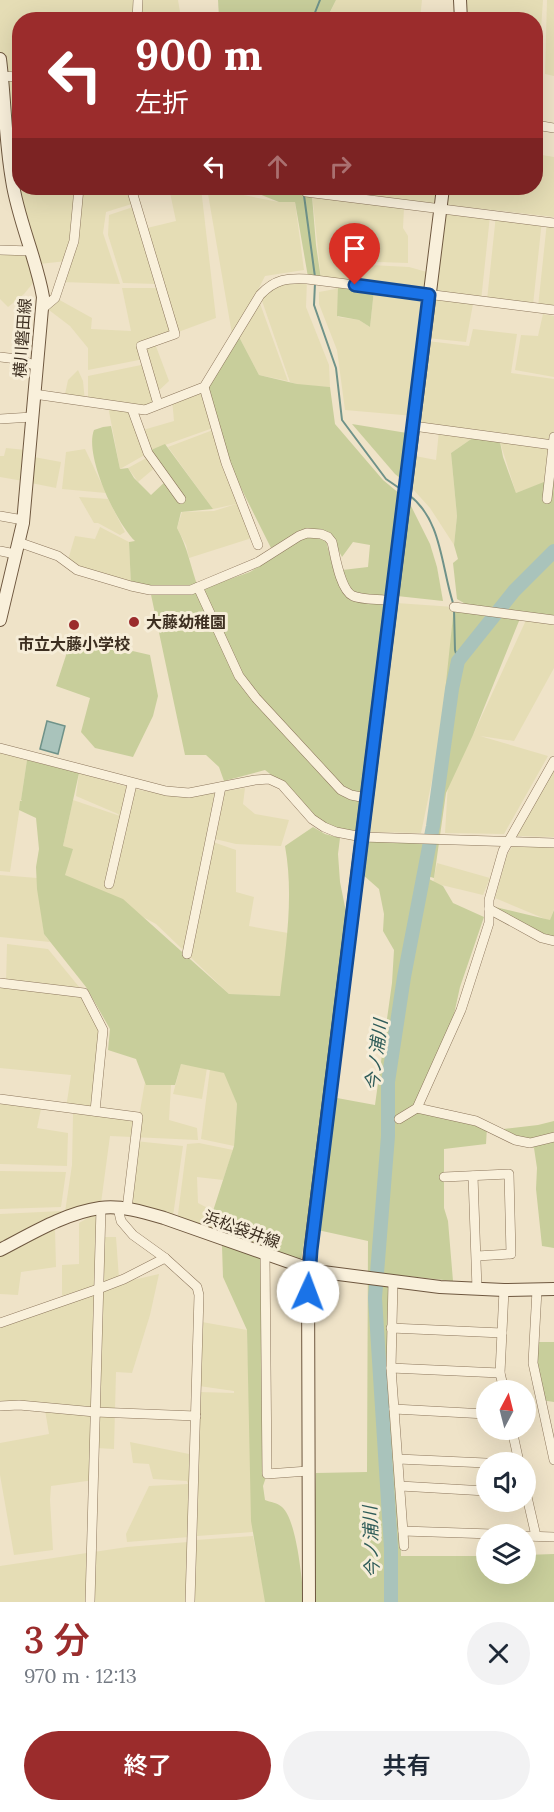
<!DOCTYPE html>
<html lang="ja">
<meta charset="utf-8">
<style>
:root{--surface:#fff;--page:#f2f2f3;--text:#1f2937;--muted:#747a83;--accent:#9b2c2c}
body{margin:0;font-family:Lora,"Noto Sans JP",serif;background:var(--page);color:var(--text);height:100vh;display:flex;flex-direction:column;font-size:22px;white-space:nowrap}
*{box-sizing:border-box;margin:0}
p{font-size:20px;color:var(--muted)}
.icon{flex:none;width:33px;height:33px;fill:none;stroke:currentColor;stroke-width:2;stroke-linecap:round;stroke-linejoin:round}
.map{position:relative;height:1602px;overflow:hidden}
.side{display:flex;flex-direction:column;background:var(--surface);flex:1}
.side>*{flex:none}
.top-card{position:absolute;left:12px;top:12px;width:531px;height:183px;border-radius:24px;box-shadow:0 6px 24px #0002;background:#9b2c2c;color:#fff;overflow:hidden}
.needle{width:39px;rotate:7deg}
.fabs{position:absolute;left:476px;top:1380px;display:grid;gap:12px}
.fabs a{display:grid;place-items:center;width:60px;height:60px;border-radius:50%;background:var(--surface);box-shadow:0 6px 24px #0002;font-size:30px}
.pin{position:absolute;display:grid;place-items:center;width:51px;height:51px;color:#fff;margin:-62px -26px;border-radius:50% 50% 50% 0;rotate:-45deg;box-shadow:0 0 6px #0007}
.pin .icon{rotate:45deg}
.me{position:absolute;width:66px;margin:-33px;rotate:2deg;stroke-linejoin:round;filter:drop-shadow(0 0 4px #0008)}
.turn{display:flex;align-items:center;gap:21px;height:126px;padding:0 24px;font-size:27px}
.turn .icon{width:78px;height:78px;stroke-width:2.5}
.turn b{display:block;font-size:42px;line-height:51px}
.lanes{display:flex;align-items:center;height:57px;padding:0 24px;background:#0003;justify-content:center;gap:30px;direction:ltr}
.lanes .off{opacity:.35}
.round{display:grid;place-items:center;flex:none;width:63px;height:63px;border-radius:32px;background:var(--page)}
.summary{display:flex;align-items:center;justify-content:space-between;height:102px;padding:0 24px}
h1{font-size:36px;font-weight:600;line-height:45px;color:var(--accent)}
.button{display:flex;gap:12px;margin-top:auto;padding:12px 24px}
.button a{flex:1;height:69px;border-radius:36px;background:var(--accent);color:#fff;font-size:24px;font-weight:600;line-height:69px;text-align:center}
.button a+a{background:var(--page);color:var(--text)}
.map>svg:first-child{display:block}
</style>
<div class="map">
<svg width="554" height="1602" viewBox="0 0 554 1602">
<rect width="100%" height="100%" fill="#efe3c8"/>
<!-- farmland -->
<g fill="#e5ddb5">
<path d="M0 0H178L180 12 228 19 20 20V188H131L135 203 106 212 103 233 120 284 62 282 56 298 92 318 91 329 131 331 122 288H159L158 284 123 283 108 235 109 215 136 206 143 229 176 221 169 188H201L216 318 154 341 169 381 155 394 157 403 132 409 148 453 120 469 108 406 88 402V376L146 364 144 359 88 370V348L70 326 49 310 56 296 67 261 39 264 16 180 0 55Z"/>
<path d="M336 0H422L420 19H327Z"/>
<path d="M459 0H543L538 73H536V20L460 19Z"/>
<path d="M547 0H554V76L545 74Z"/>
<path d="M536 154 554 157V217L447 205 449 188H536Z"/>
<path d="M207 188 279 202H295L304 270 265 276 237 332 258 298 288 381 259 375 237 333 233 340Z"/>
<path d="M353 188H436L434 205 352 192Z"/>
<path d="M312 193 404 208 403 228 408 236V263L348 261 351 264 409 267 427 272 426 295 321 279Z"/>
<path d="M444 211 490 216 481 301 434 296Z"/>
<path d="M496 215 542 220 533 305 487 300Z"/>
<path d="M547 222 554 223V309L538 307Z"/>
<path d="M0 250 31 251 33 283 24 294 8 307 0 299Z"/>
<path d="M307 279 306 307 329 365 330 387 299 385 290 382 260 295 276 282Z"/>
<path d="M338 286V317L359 320 370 327 374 290 473 304 466 342 427 338V341L469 346 473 329 517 334 511 373 554 379V479L516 493 500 442 477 435 451 453 457 516 454 545 430 508 411 487 415 456 436 460 439 431 413 426 414 416 345 410 337 350 319 304V292L335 289Z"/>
<path d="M543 314 554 316V377L515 370 521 335 538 336Z"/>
<path d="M78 370 83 381 85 402 64 399 68 380Z"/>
<path d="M204 387 255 537 189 558 186 545 177 528 182 512 214 511 236 504 213 509 168 447 213 430V428L151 450 143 430 174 421 172 399Z"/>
<path d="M6 448 26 450 23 481 0 477V456H4Z"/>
<path d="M85 449 106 493 62 489 66 452Z"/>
<path d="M150 456 157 466 138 482 128 468Z"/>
<path d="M34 457 61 462 56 488 31 483Z"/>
<path d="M79 497 108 499 125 532 120 535 98 523H94Z"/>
<path d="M100 527 129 542 131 586 82 572 68 560 75 536 95 539Z"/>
<path d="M396 603 454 607 447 684 439 747 421 833 368 832Z"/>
<path d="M527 618 554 623V668L514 741 480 736 548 756 504 834 445 833 448 783 473 735Z"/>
<path d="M0 751 27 760 10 872 0 871Z"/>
<path d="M554 769V837L516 836Z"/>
<path d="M79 773 139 790 184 797 216 793 210 841 236 850V892L254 897 249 926 288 933 281 996 229 994 156 924 65 875 63 846 73 800 120 816 118 814 76 796Z"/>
<path d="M245 788 243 804 255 814 289 820 281 846 236 844 215 839 225 791Z"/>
<path d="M513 845 554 846V909L550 921 495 898 507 855Z"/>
<path d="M437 863 490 878 483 895 433 883Z"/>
<path d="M0 875 37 878 44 934 50 942 0 937Z"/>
<path d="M7 944 48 949 84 993 103 1030 95 1111 66 1108 71 1075 0 1068V983H6Z"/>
<path d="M181 1064 207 1068 202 1099 173 1094Z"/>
<path d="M210 1069 225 1073 237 1104 234 1146 201 1139Z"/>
<path d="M145 1082 171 1085 169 1120 197 1128 198 1140 110 1136 101 1203 65 1212 72 1165 73 1114 139 1117Z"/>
<path d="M0 1100 41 1109 37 1128 68 1133 67 1166 0 1164Z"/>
<path d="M135 1141 183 1146 173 1216 127 1209Z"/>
<path d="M199 1143 233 1150 223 1180 197 1177 198 1203 223 1216 226 1228 223 1239 177 1222 187 1144Z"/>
<path d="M0 1171 66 1172 61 1207 0 1209Z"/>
<path d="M62 1211 60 1214 0 1243V1214Z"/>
<path d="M100 1211V1237H116L119 1279 62 1296V1265L79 1264V1223Z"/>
<path d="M55 1229 56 1267 21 1272 18 1295 0 1294V1256Z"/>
<path d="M159 1274 150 1315 132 1373 116 1372 114 1449 96 1448 94 1480 51 1486 50 1500 53 1550 14 1555 0 1475V1443L49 1434 44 1404 0 1403V1328L133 1280Z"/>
<path d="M202 1322 247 1330 253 1532 197 1536 200 1392 234 1393V1391L199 1386Z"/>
<path d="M130 1442 189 1454V1537L127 1542 126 1534 149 1486 188 1484 187 1481 153 1479 149 1464 133 1463Z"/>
<path d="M253 1536 266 1602H193L196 1540Z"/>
<path d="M188 1542 186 1602H0V1566L127 1547Z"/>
</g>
<!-- green -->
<g fill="#c8ce9b">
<path d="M218 0H336L326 20 219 18Z"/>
<path d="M244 188H308L312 196 316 245 321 279 308 277 295 202H279Z"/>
<path d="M338 286 374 290 370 327 359 320 337 316Z"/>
<path d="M237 333 259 375 297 384 330 387 335 424 383 480 400 494 394 528 356 832 317 823 297 795 265 770 224 781 219 767 206 755H185L150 590 131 586 129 542 135 541C116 523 84 455 94 430L103 427 111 426 120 469 128 468 134 478 151 495 167 480 151 450 165 444 213 509 181 512 177 528C188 548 191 569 199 590L250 572 279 554 300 539 315 537 326 541 334 571 368 567 370 545 353 542 342 557 329 532 301 531 271 548 236 478 204 387Z"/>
<path d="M352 424 407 433 400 478 395 474Z"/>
<path d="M477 435 500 442 503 457 516 493 554 478V620L521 616 473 735 446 793 434 878 417 873 443 886 453 903 484 917 460 987 449 1037 417 1108 487 1127 486 1144 444 1149V1208L448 1221 453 1281 388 1274 399 1471 401 1556H486V1574H525V1555L554 1554V1602H311L316 1473 367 1472 368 1241 313 1229 335 1108 313 1188 300 1267 266 1255 267 1474 263 1486 265 1500C270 1502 278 1503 282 1507 297 1520 302 1581 304 1602H265L251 1521 247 1330 223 1277 222 1246 226 1228 221 1212 213 1211 234 1146 237 1104 224 1073 181 1064 175 1085H146L136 1059 108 1050 110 1029 86 987 44 934 37 889 36 867 39 849 36 818 19 810 20 801H22L21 800 27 760 79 773 63 846 73 849 65 875 123 899 229 994 280 996C286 946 294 896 285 846L313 827 325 834 340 838 338 854 340 882 350 932 336 1047 337 1098 375 1105 392 983 394 950 383 931 384 914 379 889 362 874 367 838 429 843 454 607 474 609 457 599 453 563 458 559 454 545 457 516 451 453Z"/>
<path d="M410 504 430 544 437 567 443 601 397 596Z"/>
<path d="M72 637 150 655 158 696 153 716 133 757 95 748 81 732 90 698 56 686Z"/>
<path d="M491 906 550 920 554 910V940Z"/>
<path d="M554 1121V1248L542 1246 536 1189 537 1168 534 1148 495 1130 538 1125Z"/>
<path d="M539 1342H554V1402L541 1400 533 1355Z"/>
</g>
<!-- water -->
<path fill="#a9c3bb" stroke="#6f9289" stroke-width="1.5" d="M47 721 65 726 58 754 40 749Z"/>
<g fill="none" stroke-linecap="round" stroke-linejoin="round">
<!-- stream -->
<g stroke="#6f9289" stroke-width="2">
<path d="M312 20 320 0"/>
<path d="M303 188 315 277"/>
<path d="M315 283 314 305 336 368 342 420 386 479 402 490"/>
<path d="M409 495C442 520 441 566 453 603"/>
<path d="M454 609 455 650 458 661"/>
</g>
<!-- river -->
<path stroke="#a9c3bb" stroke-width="14" d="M391 1602V1548L375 1298 388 1136V1082L404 977 433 826 452 689 458 661 514 591 554 551"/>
<defs>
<g id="street">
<path d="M137 20 138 0"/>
<path d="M0 76 20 77"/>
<path d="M536 125 554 128"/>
<path d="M131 188 175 334 141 346 158 404"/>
<path d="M306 192 554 223"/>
<path d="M0 250 31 251"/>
<path d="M42 309 55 298 74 241 79 188"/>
<path d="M0 357 17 359 37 366"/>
<path d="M204 387 226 463 258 545"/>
<path d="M34 394 145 410 204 387 260 295C275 279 287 278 307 279L554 310"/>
<path d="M132 409 148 453 181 499"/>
<path d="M0 419 32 417"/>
<path d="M413 426 553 445"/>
<path d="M547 499 554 437"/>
<path d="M0 516 23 520"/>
<path d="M18 542 58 556 77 570 131 586 150 590H191L258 562 299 536 307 533 321 534 328 537 332 542C335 555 340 590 353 596 363 600 380 599 392 601"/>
<path d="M0 551 15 554"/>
<path d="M198 587 239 676 256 698 341 790 351 795 366 798"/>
<path d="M454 607 554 620"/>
<path d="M0 748 166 791 189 793 255 780 269 779 282 785 312 819 324 827 336 832 362 837 554 843"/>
<path d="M109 884 132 784"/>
<path d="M489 909 542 938 554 941"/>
<path d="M187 954 221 787"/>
<path d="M0 983 84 993 103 1030 95 1111"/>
<path d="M0 1099 138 1117 127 1209"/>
<path d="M417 1108 476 1121 515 1140 530 1143 554 1137"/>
<path d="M399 1119 417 1108 461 1010 489 923V900L503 851 554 761"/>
<path d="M473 1176 477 1289"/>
<path d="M444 1177 509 1174 511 1254 477 1256"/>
<path d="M118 1208 121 1221 133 1235 165 1258 197 1287 199 1295 190 1602"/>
<path d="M265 1254 267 1474 308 1471"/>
<path d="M393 1282 391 1368 404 1546"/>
<path d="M537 1290 533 1363 554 1460"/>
<path d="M0 1323 98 1289 124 1279 165 1258"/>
<path d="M391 1328 502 1333"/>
<path d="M391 1368 500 1373"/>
<path d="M504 1390 500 1373 504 1290"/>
<path d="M0 1406 19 1405 95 1412 196 1416"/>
<path d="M394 1409 486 1414"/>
<path d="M512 1430 519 1462"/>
<path d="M398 1459 486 1463"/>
<path d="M400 1486 486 1491"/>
<path d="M525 1488 536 1536"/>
<path d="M403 1531 492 1534"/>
<path d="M525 1536 554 1537"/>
<path d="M90 1602 101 1208"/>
</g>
<g id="secondary">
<path d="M460 0 461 20"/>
<path d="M0 59C5 99 5 140 12 180 18 220 36 257 43 297L23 523 0 620"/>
<path d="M0 1250C31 1234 65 1213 100 1208 121 1205 144 1212 164 1218L315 1271 440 1287 504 1290 554 1289"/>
<path d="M309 1602 308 1269 443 188"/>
</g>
</defs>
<!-- street casing -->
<use href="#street" stroke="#8c765c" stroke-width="10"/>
<!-- secondary casing -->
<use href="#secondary" stroke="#6e573f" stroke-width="14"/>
<!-- street -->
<use href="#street" stroke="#f9f0db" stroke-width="9"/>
<!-- secondary -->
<use href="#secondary" stroke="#f9f0db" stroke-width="12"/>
</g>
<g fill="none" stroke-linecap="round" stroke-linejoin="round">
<defs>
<path id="route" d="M308 1292 311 1250 429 295 355 285"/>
</defs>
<!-- route casing -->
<use href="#route" stroke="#114b97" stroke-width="15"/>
<!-- route -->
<use href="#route" stroke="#1a73e8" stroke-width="10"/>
</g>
<!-- markers -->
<g fill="#9b2c2c" stroke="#f6edd8" stroke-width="2">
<circle cx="134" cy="622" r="6"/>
<circle cx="74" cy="625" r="6"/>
</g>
<g text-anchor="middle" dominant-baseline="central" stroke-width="6" stroke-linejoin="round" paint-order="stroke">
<!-- street labels -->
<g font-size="16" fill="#3c2e20" stroke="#f6edd8">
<text transform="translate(22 338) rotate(-86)">横川磐田線</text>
<text transform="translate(242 1229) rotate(20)">浜松袋井線</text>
</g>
<!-- poi labels -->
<g font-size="16" font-weight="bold" fill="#3c2e20" stroke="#f6edd8" text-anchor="start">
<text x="146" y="622">大藤幼稚園</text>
<text x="74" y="644" text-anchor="middle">市立大藤小学校</text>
</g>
<!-- water labels -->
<g font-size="18" font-style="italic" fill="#2f5c59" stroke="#f6edd8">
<text transform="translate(376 1055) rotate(-83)">今ノ浦川</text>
<text transform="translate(371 1542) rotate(-92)">今ノ浦川</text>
</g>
</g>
</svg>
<div class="fabs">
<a><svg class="needle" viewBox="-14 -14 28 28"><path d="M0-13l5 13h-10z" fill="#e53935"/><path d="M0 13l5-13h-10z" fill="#747a83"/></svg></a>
<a><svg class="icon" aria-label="sound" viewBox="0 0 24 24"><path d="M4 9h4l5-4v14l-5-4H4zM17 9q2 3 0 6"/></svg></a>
<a><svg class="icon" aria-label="layers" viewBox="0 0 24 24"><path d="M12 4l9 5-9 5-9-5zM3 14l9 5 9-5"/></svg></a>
</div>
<div class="pin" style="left:355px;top:285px;background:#d93025"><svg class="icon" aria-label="arrive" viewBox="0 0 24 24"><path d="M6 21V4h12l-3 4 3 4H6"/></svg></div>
<svg class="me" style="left:308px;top:1292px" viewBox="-20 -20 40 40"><circle r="19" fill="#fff"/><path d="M0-13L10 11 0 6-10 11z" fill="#1a73e8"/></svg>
<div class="top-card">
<div class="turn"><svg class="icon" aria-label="left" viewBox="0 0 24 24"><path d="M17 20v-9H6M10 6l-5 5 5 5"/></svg><div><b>900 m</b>左折</div></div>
<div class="lanes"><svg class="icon" aria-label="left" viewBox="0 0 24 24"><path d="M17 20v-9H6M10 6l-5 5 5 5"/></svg><svg class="icon off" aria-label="ahead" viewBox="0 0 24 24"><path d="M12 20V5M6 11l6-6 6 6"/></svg><svg class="icon off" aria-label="right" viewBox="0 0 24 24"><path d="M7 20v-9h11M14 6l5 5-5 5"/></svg></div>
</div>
</div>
<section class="side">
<div class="summary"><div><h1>3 分</h1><p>970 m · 12:13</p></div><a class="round"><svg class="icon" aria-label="close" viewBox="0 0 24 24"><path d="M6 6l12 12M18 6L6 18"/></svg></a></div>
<div class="button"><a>終了</a><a>共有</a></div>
</section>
